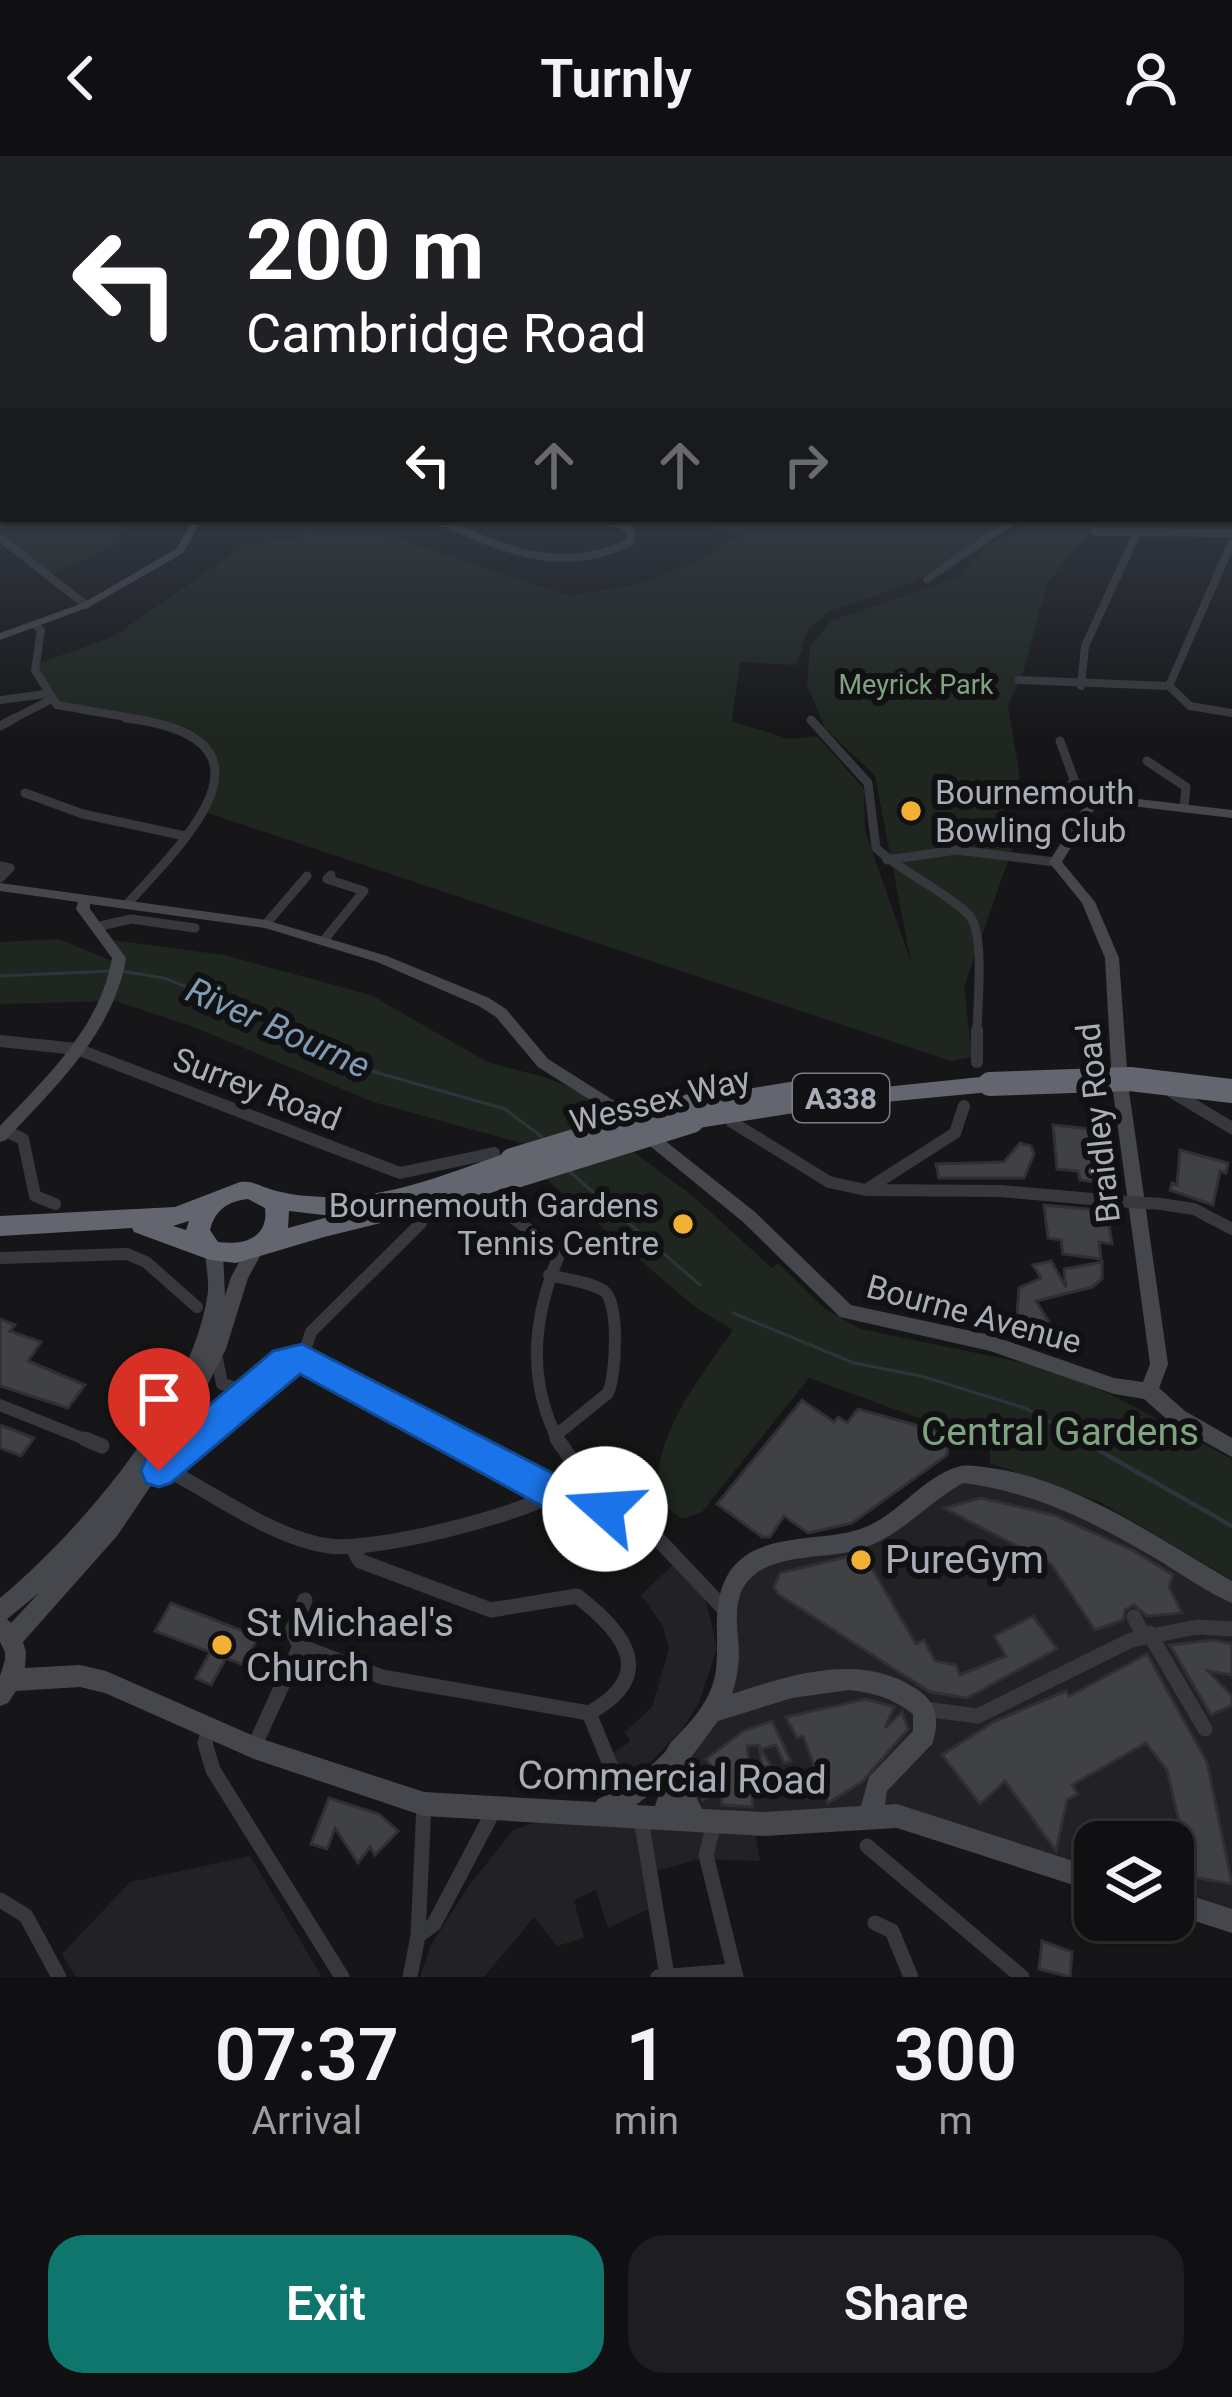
<!DOCTYPE html>
<style>
:root{--surface:#101012;--page:#1e1e20;--text:#f1f3f6;--muted:#9c9d9f;--line:#303032;--accent:#0f766e}
body{margin:0;font-family:Roboto,sans-serif;background:var(--page);color:var(--text);height:100vh;display:flex;flex-direction:column;font-size:45px;white-space:nowrap}
*{box-sizing:border-box;margin:0}
p{font-size:39px;color:var(--muted)}
.icon{flex:none;width:66px;height:66px;fill:none;stroke:currentColor;stroke-width:2;stroke-linecap:round;stroke-linejoin:round}
.map{position:relative;height:1821px;overflow:hidden}
.side{display:flex;flex-direction:column;background:var(--surface);flex:1}
.side>*{flex:none}
.banner{position:absolute;left:0px;top:0px;width:1233px;height:366px;box-shadow:0 3px 9px #0004,0 0 0 3px var(--line);background:#202124;color:#fff;overflow:hidden}
.buttons{position:absolute;left:1074px;top:1665px;display:grid;gap:24px}
.buttons a{display:grid;place-items:center;width:120px;height:120px;border-radius:24px;background:var(--surface);box-shadow:0 3px 9px #0004,0 0 0 3px var(--line);font-size:60px}
.pin{position:absolute;display:grid;place-items:center;width:102px;height:102px;color:#fff;margin:-123px -51px;border-radius:50% 50% 50% 0;rotate:-45deg;box-shadow:0 0 12px #0007}
.pin .icon{rotate:45deg}
.me{position:absolute;width:132px;margin:-66px;rotate:289deg;stroke-linejoin:round;filter:drop-shadow(0 0 9px #0008)}
.turn{display:flex;align-items:center;gap:42px;height:252px;padding:0 48px;font-size:54px}
.turn .icon{width:156px;height:156px;stroke-width:2.5}
.turn b{display:block;font-size:84px;line-height:102px}
.lanes{display:flex;align-items:center;height:114px;padding:0 48px;background:#0003;justify-content:center;gap:60px;direction:ltr}
.lanes .off{opacity:.35}
.eta{display:flex;justify-content:space-evenly;align-items:center;height:204px;text-align:center}
.eta b{font-size:72px;font-weight:600;line-height:84px}
.cta{display:flex;gap:24px;margin-top:auto;padding:24px 48px}
.cta a{flex:1;height:138px;border-radius:36px;background:var(--accent);color:#fff;font-size:48px;font-weight:600;line-height:138px;text-align:center}
.cta a+a{background:var(--page);color:var(--text)}
header{display:flex;justify-content:space-between;align-items:center;height:156px;padding:0 48px;background:var(--surface);font-size:54px;font-weight:600}
.map>svg:first-child{display:block}
</style>
<header><svg class="icon" aria-label="back" viewBox="0 0 24 24"><path d="M15 5l-7 7 7 7"/></svg>Turnly<svg class="icon" aria-label="person" viewBox="0 0 24 24"><circle cx="12" cy="8" r="4"/><path d="M4 21q1-7 8-7t8 7"/></svg></header>
<div class="map">
<svg width="1232" height="1821" viewBox="0 0 1232 1821">
<rect width="100%" height="100%" fill="#161618"/>
<!-- built -->
<g fill="#222225">
<path d="M962 1318 1075 1351 1232 1437V1765L1173 1746V1686H1095V1724L921 1668 696 1665 679 1615 709 1557 726 1455 751 1408 846 1387Z"/>
<path d="M673 1409 703 1432 717 1492 698 1549 683 1572 626 1632 611 1598 630 1586 625 1576 652 1551 669 1493 663 1470 641 1439Z"/>
<path d="M632 1664 755 1678 760 1705 699 1703 646 1718 649 1753 608 1772 596 1734 574 1744 584 1782 557 1790 534 1761 484 1821H420L431 1789 468 1731 513 1674 534 1667Z"/>
<path d="M250 1700 322 1821H76L62 1798 130 1726Z"/>
</g>
<!-- green -->
<g fill="#1e261f">
<path d="M0 341 3 363H127L117 388 51 419 0 378Z"/>
<path d="M690 363H1011L913 426 830 455 808 474 796 509 740 506 732 565 789 583 817 580 864 633 865 675 911 806 875 620 825 572 807 529 810 491 831 465 959 421 985 391 1034 363H1102L1047 427 1022 521 1008 549 1020 622 1003 641 1004 658 1018 676 964 831 972 901 951 905 205 656C226 631 218 592 186 577 150 560 102 567 65 553 47 546 36 527 33 509L111 482 247 388 299 382 304 375 383 378 571 440 639 428 697 405 739 380Z"/>
<path d="M59 783 119 808 124 799 112 784 224 799 371 839 487 906 547 922 607 947 567 977 532 990 373 946 194 871 116 845 0 848V786Z"/>
<path d="M619 985 693 1040 772 1112 778 1107 825 1153 861 1173 1043 1211 1112 1239 1232 1303V1424L1100 1346 990 1307V1288L809 1222 702 1356 682 1363 659 1346C650 1280 698 1226 733 1174L695 1151 539 1017 571 1006 580 1014Z"/>
</g>
<g fill="none" stroke-linecap="round" stroke-linejoin="round">
<!-- stream-far1 -->
<g stroke="#2c353c" stroke-width="3">
<path d="M121 815 164 822 270 863 336 905 505 953 542 981"/>
<path d="M0 820 112 815"/>
<path d="M570 1016 700 1129"/>
<path d="M733 1157 854 1207 921 1220 1025 1252 1085 1286"/>
</g>
<!-- stream -->
<path stroke="#2c353c" stroke-width="4.5" d="M1079 1283 1232 1370"/>
</g>
<!-- building -->
<g fill="#404145" stroke="#303034" stroke-width="3">
<path d="M1053 969 1101 974 1108 1028 1080 1024 1078 1015 1057 1013Z"/>
<path d="M1020 987 1031 990 1034 998 1024 1022H939L936 1008 1004 1006Z"/>
<path d="M1180 994 1228 1007 1226 1017 1220 1015 1213 1049 1170 1034 1172 1027 1177 1029Z"/>
<path d="M1044 1049 1107 1055 1112 1088 1099 1086 1101 1103 1063 1098 1061 1084 1048 1082Z"/>
<path d="M1051 1105 1066 1131 1064 1113 1102 1106V1123L1092 1131 1036 1145 1052 1171 1029 1177 1017 1159 1019 1132 1041 1122 1033 1109Z"/>
<path d="M0 1163 15 1169 10 1175 41 1186 28 1205 85 1229 68 1252 0 1230Z"/>
<path d="M802 1244 834 1266 838 1261 847 1267 858 1253 941 1276 948 1284 947 1299 852 1367 808 1377 784 1360 770 1381H762L717 1348Z"/>
<path d="M0 1269 34 1282 21 1300 0 1292Z"/>
<path d="M981 1342 1054 1359 1134 1395 1173 1419 1169 1431 1182 1457 1147 1460 1134 1449 1125 1454 1123 1464 1095 1474 1051 1408 944 1352Z"/>
<path d="M863 1397 916 1488 924 1484 935 1505 956 1509 960 1519 1006 1500 994 1480 1033 1460 1057 1493 967 1542 930 1536 778 1438 774 1431 780 1417Z"/>
<path d="M171 1447 258 1481 244 1509 226 1502 211 1529 196 1522 210 1496 155 1475Z"/>
<path d="M1213 1484 1232 1488V1519L1208 1515 1232 1540V1549L1211 1559 1170 1489Z"/>
<path d="M1147 1498 1207 1606 1232 1728 1192 1721 1167 1614 1146 1587 1072 1629 1078 1638 1067 1644 1056 1695 1005 1625 980 1648 942 1599 995 1565 1066 1535 1069 1540Z"/>
<path d="M866 1543 894 1551 885 1572 902 1556 908 1573 863 1625 828 1647 803 1580 797 1582 786 1561Z"/>
<path d="M772 1565 791 1605 784 1607 776 1589 761 1593 771 1610 762 1611 759 1589 747 1590 750 1613 740 1615 744 1629H751L753 1651 722 1649 721 1630 703 1644 697 1621 718 1620 706 1603 743 1575Z"/>
<path d="M329 1642 379 1658 398 1675 375 1699 370 1691 358 1707 335 1672 327 1693 311 1688Z"/>
<path d="M1042 1785 1072 1796 1070 1821 1039 1813Z"/>
</g>
<g fill="none" stroke-linecap="round" stroke-linejoin="round">
<!-- street-far3 -->
<g stroke="#37383d" stroke-width="8">
<path d="M435 363C502 392 560 421 630 386V373L605 363"/>
<path d="M1095 376 1232 377"/>
<path d="M0 382 86 449"/>
<path d="M927 423 1015 363"/>
<path d="M36 470 41 474 35 514 57 549 149 565"/>
<path d="M1019 524 1169 530 1190 550 1232 557"/>
<path d="M1081 530 1085 490 1137 377"/>
<path d="M1169 530 1232 386"/>
<path d="M0 544 46 538"/>
<path d="M9 565 50 544"/>
</g>
<!-- street-far2 -->
<g stroke="#37383d" stroke-width="9">
<path d="M126 562C287 582 193 677 128 747"/>
<path d="M811 564 868 627 876 692C904 718 941 732 968 758 986 775 977 850 977 877"/>
<path d="M0 570 15 562"/>
<path d="M1060 585 1075 626 1104 643"/>
<path d="M1147 605 1186 631 1184 652"/>
<path d="M25 637 83 658 185 680"/>
<path d="M1040 647 1075 626"/>
<path d="M887 704 957 694 1055 706"/>
<path d="M0 710 10 712 0 722"/>
<path d="M266 768 307 720"/>
<path d="M96 771 131 763 195 772"/>
<path d="M324 784 364 735 327 723 331 719"/>
</g>
<!-- street-far1 -->
<g stroke="#37383d" stroke-width="12">
<path d="M0 885 77 893 400 1017 494 997"/>
<path d="M977 906V874"/>
<path d="M1172 936 1232 972"/>
<path d="M732 966 829 1026 866 1034 1000 1035 1115 1045"/>
<path d="M5 975 23 983 35 1040 55 1048"/>
<path d="M869 1032 955 977 964 950"/>
<path d="M1161 1048 1194 1053 1232 1073"/>
<path d="M497 1050 560 1097C533 1160 526 1223 559 1286"/>
<path d="M0 1102 127 1098 146 1106 197 1151"/>
<path d="M549 1119C565 1123 591 1126 604 1135 620 1147 616 1220 608 1237L555 1280"/>
<path d="M217 1202 222 1228 249 1235"/>
<path d="M302 1203 311 1176 421 1067"/>
<path d="M0 1249 92 1286"/>
<path d="M192 1286 285 1206 310 1204 461 1286"/>
</g>
<!-- street -->
<g stroke="#37383d" stroke-width="15">
<path d="M85 1283 102 1290"/>
<path d="M456 1283 555 1337 608 1354 660 1385 726 1455"/>
<path d="M557 1283 584 1321 589 1348"/>
<path d="M157 1316 195 1283"/>
<path d="M177 1319C222 1343 277 1383 329 1390 374 1396 517 1360 555 1337"/>
<path d="M352 1391 360 1405 491 1454 577 1440C624 1476 659 1519 589 1557"/>
<path d="M1134 1461 1143 1479"/>
<path d="M1149 1477 1205 1573"/>
<path d="M300 1490 382 1521 589 1557"/>
<path d="M300 1490 292 1475 305 1444"/>
<path d="M924 1553 978 1560 1131 1484 1197 1471 1232 1473"/>
<path d="M589 1557 616 1623 617 1644"/>
<path d="M209 1573 205 1587 213 1614 342 1821"/>
<path d="M254 1591 300 1490"/>
<path d="M641 1663 667 1819"/>
<path d="M714 1668 706 1699 736 1821"/>
<path d="M867 1690 1022 1821"/>
<path d="M0 1744 26 1760 59 1821"/>
<path d="M875 1767 892 1775 911 1821"/>
<path d="M418 1780 434 1768 493 1656"/>
<path d="M410 1821 418 1780 424 1648"/>
<path d="M658 1821 733 1815"/>
</g>
<!-- secondary -->
<g fill="#45474d" fill-rule="evenodd">
<path d="M194 363H202L183 397 89 451 0 484V477L83 447 176 393Z"/>
<path d="M1104 639 1232 654V662L1106 647 1093 655 1062 706 1095 746 1119 802 1128 928 1168 1208 1159 1232 1185 1255 1232 1282V1301L1171 1267 1144 1243 1114 1238 990 1195 840 1161 743 1066 606 954 538 911 496 861 479 850 377 806 265 772 90 748V753L126 802C114 876 55 931 6 984L0 986V970C46 921 100 872 112 802L76 753 78 746 0 735V727L266 764 387 800 489 842 506 853 548 903 616 946 755 1056 851 1149 990 1179 1114 1222 1143 1226 1150 1208 1112 928 1105 802 1082 747 1049 706 1084 650Z"/>
<path d="M255 1086 261 1088 264 1093 248 1122 226 1193 171 1300 117 1380 23 1486 26 1496 25 1512 80 1509 106 1515 256 1581 424 1636 596 1646 598 1643C623 1632 646 1616 665 1596 670 1589 669 1587 675 1582 694 1563 713 1541 716 1513 720 1480 710 1446 730 1415 757 1376 817 1386 857 1374 896 1363 919 1323 957 1311 966 1308 975 1310 984 1311 1071 1321 1158 1382 1232 1425V1447C1207 1436 1184 1420 1160 1405 1097 1368 1036 1336 963 1327 927 1347 901 1380 861 1393 824 1405 760 1394 741 1436 733 1456 739 1481 739 1501 738 1515 736 1526 732 1538 793 1518 865 1494 922 1537 938 1550 939 1569 932 1588L887 1635 885 1649 897 1648 1095 1712V1736L897 1672 764 1680 424 1660 254 1603 105 1537 80 1531 16 1535 8 1547 0 1550V1520L5 1504V1496L0 1486V1442C81 1374 189 1249 207 1142 210 1128 206 1111 205 1096L208 1091 214 1089 220 1091 223 1096 225 1140 231 1121 249 1088ZM39 1437 11 1467 7 1463ZM849 1534C875 1537 892 1542 913 1558V1575L869 1621 861 1650 764 1656 702 1653 692 1633V1600L718 1565 792 1542ZM662 1629 655 1650 636 1649Z"/>
<path d="M1173 1734 1232 1753V1777L1173 1758Z"/>
</g>
<!-- primary -->
<rect fill="#53555c" fill-rule="evenodd" x="1230" y="328" width="2" height="6"/>
<!-- highway -->
<g fill="#63666e" fill-rule="evenodd">
<path d="M990 920 1001 928 990 936 833 951 692 973 684 971 681 965 689 958 679 950 682 944 690 942 796 925 804 927 807 933 798 940Z"/>
<path d="M512 995 520 998 523 1004 520 1010 527 1013 530 1019 527 1025 454 1049 324 1081 236 1107 210 1104 134 1076 132 1072 0 1080V1060L175 1051 240 1026C252 1025 256 1028 267 1032 286 1039 311 1041 332 1041 396 1041 453 1015 512 995ZM248 1043 265 1052C269 1083 243 1089 218 1086L210 1074C215 1054 228 1045 248 1043ZM289 1055 332 1060 288 1072ZM189 1065 186 1074 173 1070Z"/>
</g>
<!-- street-bridge -->
<path stroke="#37383d" stroke-width="12" d="M1115 1045 1161 1048"/>
<!-- highway-bridge -->
<g stroke="#63666e" stroke-width="24">
<path d="M990 928 1130 923 1232 935"/>
<path d="M512 1004 690 950"/>
<path d="M519 1019 692 965"/>
</g>
</g>
<!-- sky -->
<linearGradient id="sky" x2="0" y2="1"><stop stop-color="#0c0c0d"/><stop offset="0.56" stop-color="#363c48"/><stop offset="1" stop-color="#363c48" stop-opacity="0"/></linearGradient>
<rect width="1232" height="581" fill="url(#sky)"/>
<!-- route -->
<path fill="#1a73e8" stroke="#114b97" stroke-width="3" d="M302 1188 562 1322 618 1341 623 1353 618 1366 605 1371 542 1350 300 1218 171 1327 159 1331 146 1327 141 1315 146 1303 273 1195Z"/>
<!-- markers -->
<g fill="#f2b134" stroke="#111113" stroke-width="4.5">
<circle cx="911" cy="655" r="12"/>
<circle cx="683" cy="1068" r="12"/>
<circle cx="861" cy="1404" r="12"/>
<circle cx="222" cy="1489" r="12"/>
</g>
<g text-anchor="middle" dominant-baseline="central" stroke-width="12" stroke-linejoin="round" paint-order="stroke">
<!-- far-park labels -->
<g font-size="27" fill="#7fa381" stroke="#111113">
<text x="916" y="529">Meyrick Park</text>
</g>
<!-- shield labels -->
<rect fill="#111113" stroke="#7b7e86" stroke-width="3" x="793" y="918" width="96" height="48" rx="9"/>
<g font-size="30" font-weight="bold" fill="#a8adb8">
<text x="841" y="942">A338</text>
</g>
<!-- poi labels -->
<g font-size="33" fill="#a8adb8" stroke="#111113" text-anchor="start">
<text x="935" y="636">Bournemouth<tspan x="935" dy="38">Bowling Club</tspan></text>
<text x="659" y="1049" text-anchor="end">Bournemouth Gardens<tspan x="659" dy="38">Tennis Centre</tspan></text>
</g>
<!-- street labels -->
<g font-size="33" fill="#a8adb8" stroke="#111113">
<text transform="translate(257 933) rotate(21)">Surrey Road</text>
<text transform="translate(660 944) rotate(-14)">Wessex Way</text>
<text transform="translate(1098 967) rotate(-96)">Braidley Road</text>
<text transform="translate(974 1158) rotate(15)">Bourne Avenue</text>
</g>
<!-- water labels -->
<g font-size="36" font-style="italic" fill="#7f9bb3" stroke="#111113">
<text transform="translate(278 872) rotate(24)">River Bourne</text>
</g>
<!-- near-park labels -->
<g font-size="39" fill="#7fa381" stroke="#111113">
<text x="1060" y="1276">Central Gardens</text>
</g>
<!-- near-poi labels -->
<g font-size="39" fill="#a8adb8" stroke="#111113" text-anchor="start">
<text x="885" y="1404">PureGym</text>
<text x="246" y="1467">St Michael's<tspan x="246" dy="45">Church</tspan></text>
</g>
<!-- near-street labels -->
<g font-size="39" fill="#a8adb8" stroke="#111113">
<text transform="translate(672 1622) rotate(1)">Commercial Road</text>
</g>
</g>
</svg>
<div class="buttons">
<a><svg class="icon" aria-label="layers" viewBox="0 0 24 24"><path d="M12 4l9 5-9 5-9-5zM3 14l9 5 9-5"/></svg></a>
</div>
<div class="pin" style="left:159px;top:1315px;background:#d93025"><svg class="icon" aria-label="arrive" viewBox="0 0 24 24"><path d="M6 21V4h12l-3 4 3 4H6"/></svg></div>
<svg class="me" style="left:605px;top:1353px" viewBox="-20 -20 40 40"><circle r="19" fill="#fff"/><path d="M0-13L10 11 0 6-10 11z" fill="#1a73e8"/></svg>
<div class="banner">
<div class="turn"><svg class="icon" aria-label="left" viewBox="0 0 24 24"><path d="M17 20v-9H6M10 6l-5 5 5 5"/></svg><div><b>200 m</b>Cambridge Road</div></div>
<div class="lanes"><svg class="icon" aria-label="left" viewBox="0 0 24 24"><path d="M17 20v-9H6M10 6l-5 5 5 5"/></svg><svg class="icon off" aria-label="ahead" viewBox="0 0 24 24"><path d="M12 20V5M6 11l6-6 6 6"/></svg><svg class="icon off" aria-label="ahead" viewBox="0 0 24 24"><path d="M12 20V5M6 11l6-6 6 6"/></svg><svg class="icon off" aria-label="right" viewBox="0 0 24 24"><path d="M7 20v-9h11M14 6l5 5-5 5"/></svg></div>
</div>
</div>
<section class="side">
<div class="eta">
<div><b>07:37</b><p>Arrival</p></div>
<div><b>1</b><p>min</p></div>
<div><b>300</b><p>m</p></div>
</div>
<div class="cta"><a>Exit</a><a>Share</a></div>
</section>
